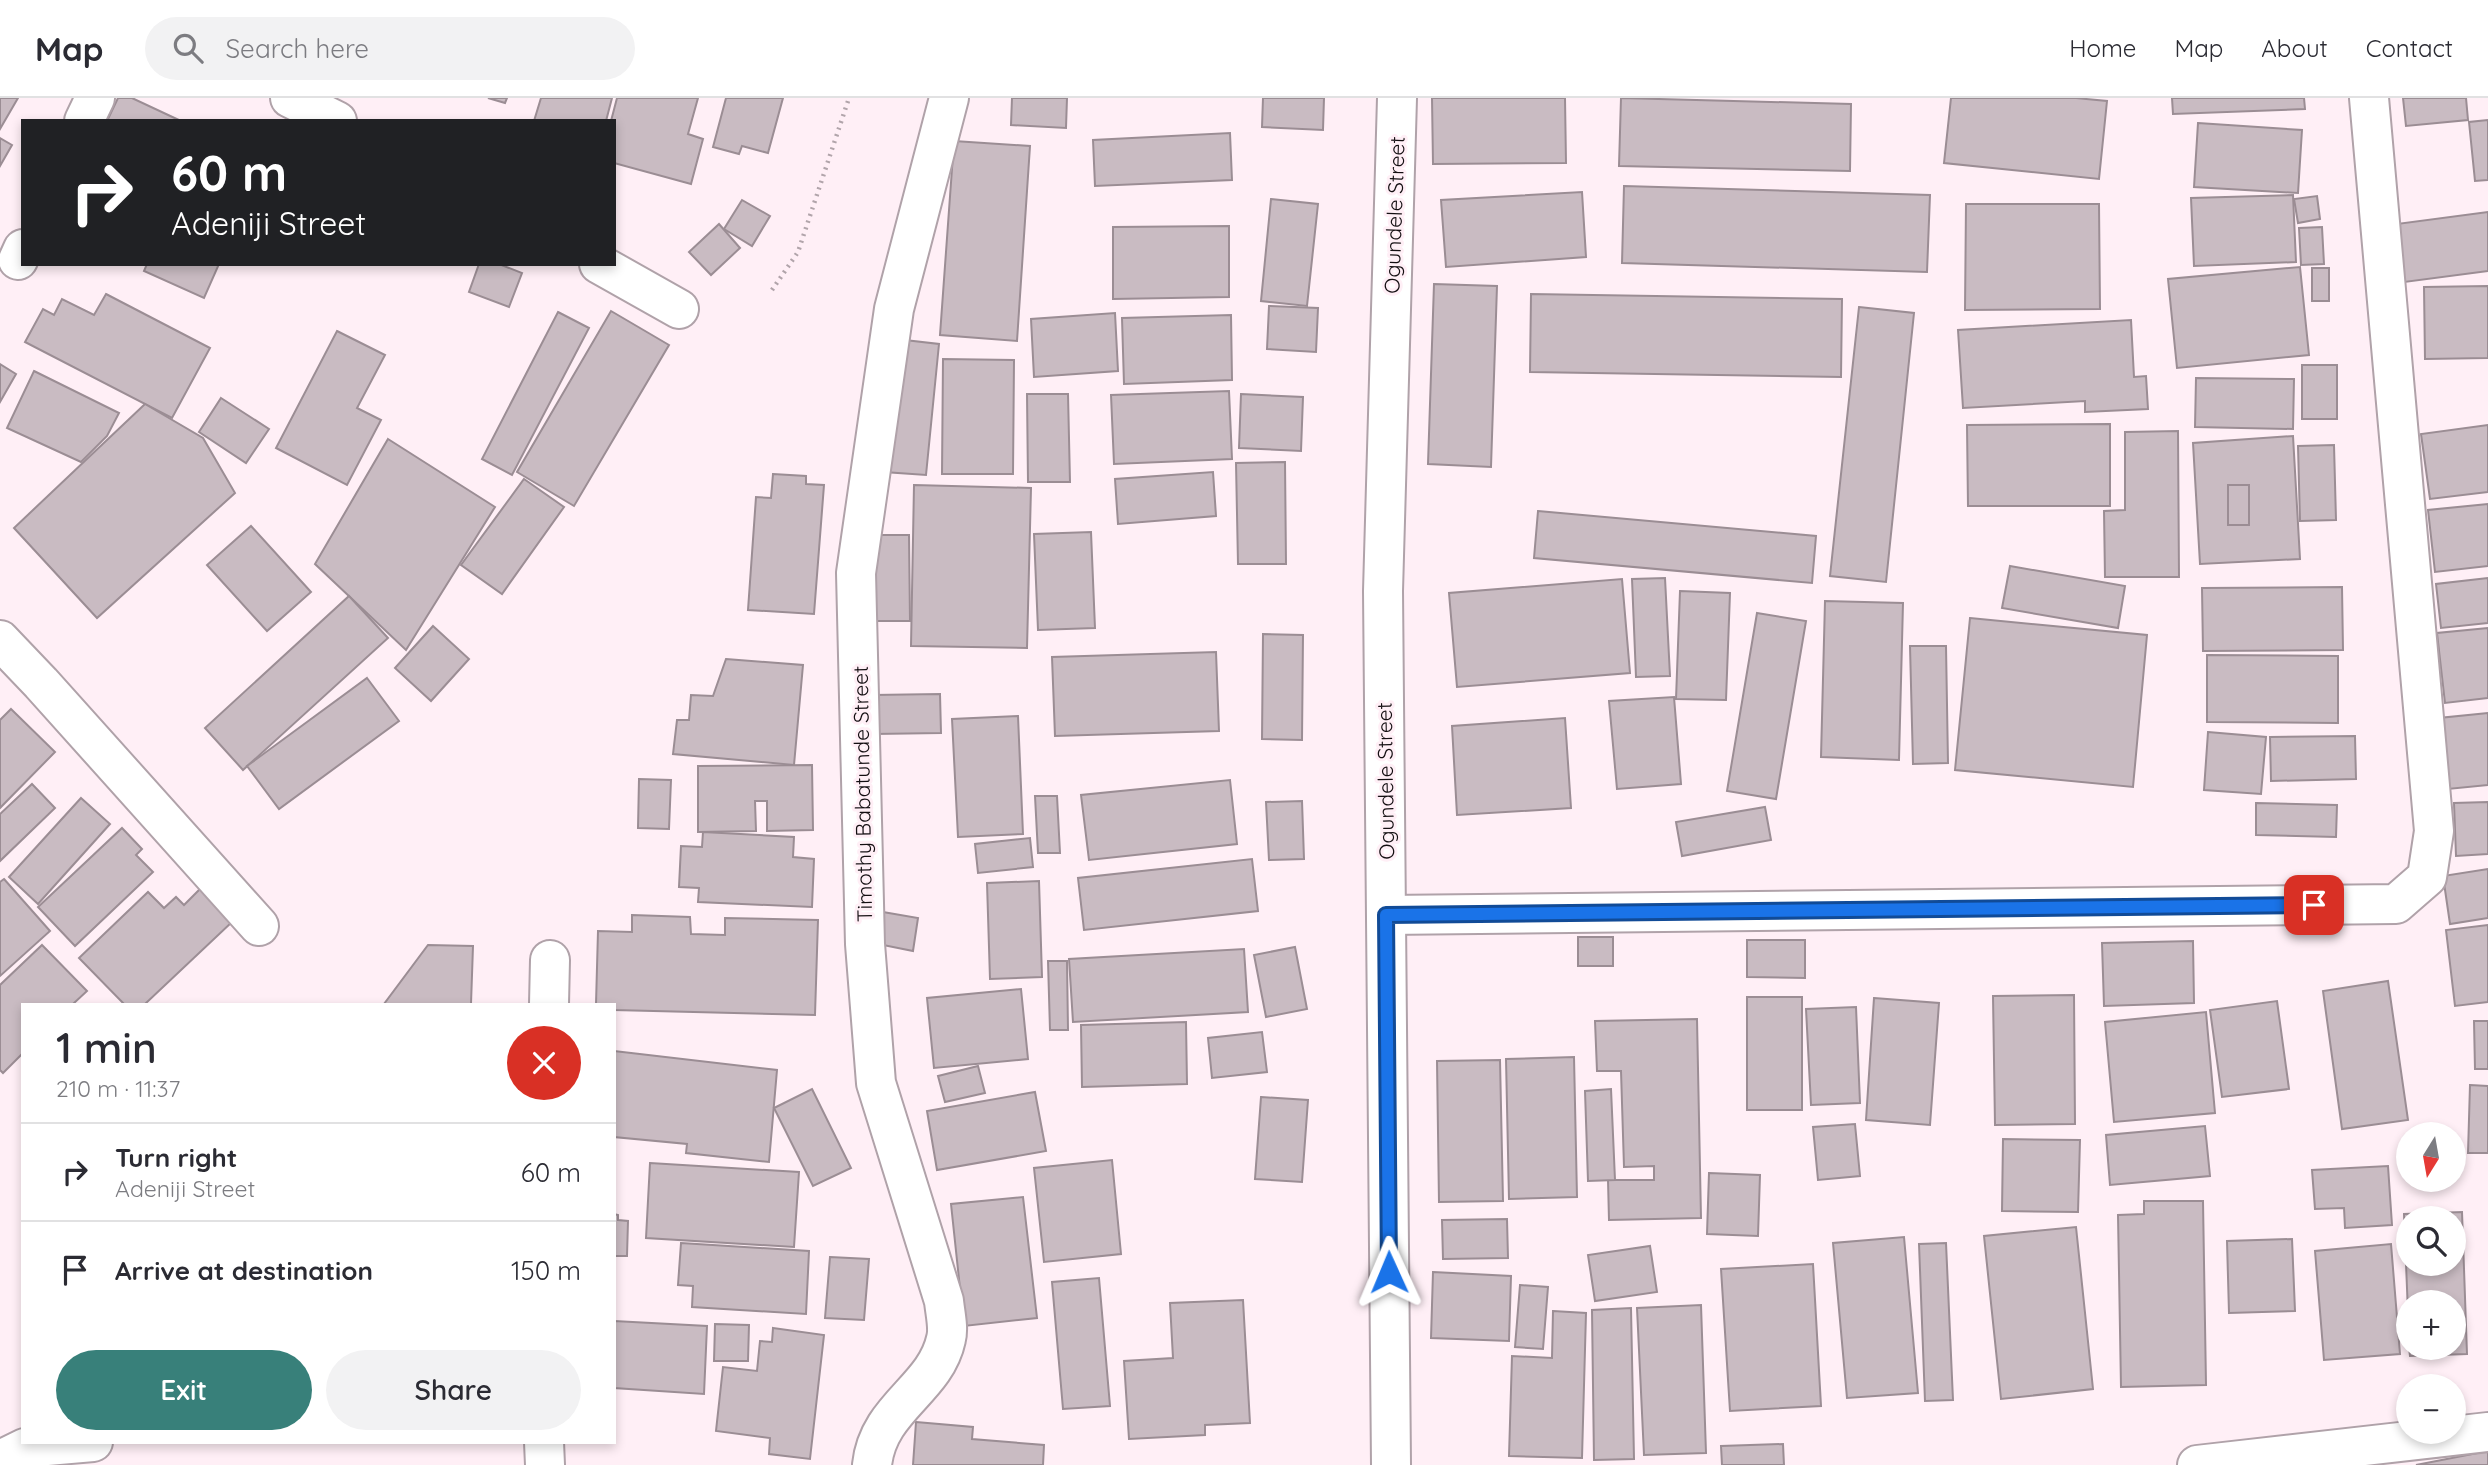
<!DOCTYPE html>
<meta charset="utf-8">
<style>
:root{--surface:#fff;--page:#f2f2f3;--text:#2b2b33;--muted:#7c7c81;--line:#e1e1e2;--accent:#38807a}
body{margin:0;font-family:Quicksand,sans-serif;background:var(--page);color:var(--text);height:100vh;display:flex;flex-direction:column;font-size:26px;white-space:nowrap}
*{box-sizing:border-box;margin:0}
p{font-size:23px;color:var(--muted)}
.icon{flex:none;width:38px;height:38px;fill:none;stroke:currentColor;stroke-width:2;stroke-linecap:round;stroke-linejoin:round}
.map{position:relative;flex:1;overflow:hidden}
.drawer{position:absolute;left:21px;top:905px;width:595px;height:441px;display:flex;flex-direction:column;background:var(--surface);border-radius:0px;box-shadow:0 4px 10px #0003}
.drawer>*{flex:none}
.banner{position:absolute;left:21px;top:21px;width:595px;height:147px;border-radius:0px;box-shadow:0 4px 10px #0003;background:#202124;color:#fff;overflow:hidden}
.needle{width:46px;rotate:191deg}
.tools{position:absolute;left:2396px;top:1024px;display:grid;gap:14px}
.tools a{display:grid;place-items:center;width:70px;height:70px;border-radius:50%;background:var(--surface);box-shadow:0 4px 10px #0003;font-size:35px}
.pin{position:absolute;display:grid;place-items:center;width:60px;height:60px;color:#fff;margin:-30px;border-radius:14px;box-shadow:0 4px 10px #0006}
.me{position:absolute;width:77px;margin:-38px;rotate:359deg;stroke-linejoin:round;filter:drop-shadow(0 0 5px #0008)}
.turn{display:flex;align-items:center;gap:24px;height:147px;padding:0 35px;font-size:32px}
.turn .icon{width:91px;height:91px;stroke-width:2.5}
.turn b{display:block;font-size:49px;line-height:60px}
.round{display:grid;place-items:center;flex:none;width:74px;height:74px;border-radius:37px;background:var(--page)}
.summary{display:flex;align-items:center;justify-content:space-between;height:119px;padding:0 35px}
h1{font-size:42px;font-weight:600;line-height:52px}
.button{display:flex;gap:14px;margin-top:auto;padding:14px 35px}
.button a{flex:1;height:80px;border-radius:42px;background:var(--accent);color:#fff;font-size:28px;font-weight:600;line-height:80px;text-align:center}
.button a+a{background:var(--page);color:var(--text)}
ul{padding:0;list-style:none}
li{display:flex;align-items:center;gap:21px;height:98px;padding:0 35px;border-top:2px solid var(--line)}
li div{flex:1}
li b{display:block;font-size:26px}
li em{font-style:normal}
header{display:flex;align-items:center;gap:42px;box-sizing:border-box;height:98px;padding:0 35px;background:var(--surface);border-bottom:2px solid var(--line)}
header strong{font-size:33px}
nav{display:flex;gap:38px;margin-inline-start:auto;font-size:24px}
.search{width:490px;height:63px;background:var(--page);display:flex;align-items:center;gap:18px;box-sizing:border-box;padding:0 24px;border-radius:38px;color:var(--muted);font-size:26px}
.map>svg:first-child{display:block}
</style>
<header>
<strong>Map</strong>
<div class="search"><svg class="icon" aria-label="search" viewBox="0 0 24 24"><circle cx="10" cy="10" r="6"/><path d="M15 15l6 6"/></svg>Search here</div>
<nav><a>Home</a><a>Map</a><a>About</a><a>Contact</a></nav>
</header>
<div class="map">
<svg width="2488" height="1367" viewBox="0 0 2488 1367">
<rect width="100%" height="100%" fill="#ffeff6"/>
<!-- building -->
<g fill="#c9bbc2" stroke="#9b8d94" stroke-width="2" fill-rule="evenodd">
<path d="M0 0H18L0 31Z"/>
<path d="M118 0H132L181 23H107Z"/>
<path d="M488 0H507L505 5Z"/>
<path d="M541 0H612L606 23H534Z"/>
<path d="M617 0H698L688 36 703 41 691 86 614 65V23H611Z"/>
<path d="M726 0H783L768 55 742 48 739 56 713 49Z"/>
<path d="M1012 0H1067L1066 30 1011 27Z"/>
<path d="M1263 0H1324L1323 32 1262 29Z"/>
<path d="M1432 0H1565L1566 65 1433 66Z"/>
<path d="M1621 0 1851 6 1850 73 1619 68Z"/>
<path d="M1951 0H2076L2107 3 2099 81 1944 65Z"/>
<path d="M2172 0H2304L2305 11 2173 16Z"/>
<path d="M2403 0H2466L2468 22 2406 28Z"/>
<path d="M2488 22V82L2475 83 2469 24Z"/>
<path d="M2198 25 2302 32 2298 95 2194 89Z"/>
<path d="M1230 35 1232 82 1095 88 1093 42Z"/>
<path d="M0 40 12 47 0 68Z"/>
<path d="M954 43 1030 48 1017 243 940 237Z"/>
<path d="M1624 88 1930 97 1927 174 1622 165Z"/>
<path d="M1582 94 1586 159 1446 169 1441 102Z"/>
<path d="M2293 97 2296 164 2194 168 2191 100Z"/>
<path d="M2317 98 2320 121 2298 125 2294 101Z"/>
<path d="M1271 101 1318 106 1307 208 1261 203Z"/>
<path d="M742 102 770 118 752 148 724 131Z"/>
<path d="M1966 106H2099L2100 211 1965 212Z"/>
<path d="M2488 114V173L2397 185 2389 127Z"/>
<path d="M719 126 740 150 711 177 689 154Z"/>
<path d="M1229 128V199L1113 201V129Z"/>
<path d="M2322 129 2324 166 2301 167 2299 130Z"/>
<path d="M147 166H219L204 200 144 173Z"/>
<path d="M479 166H499L522 175 509 209 469 194Z"/>
<path d="M2300 169 2309 257 2177 270 2168 181Z"/>
<rect x="2312" y="170" width="17" height="33"/>
<path d="M1434 186 1497 188 1491 369 1428 366Z"/>
<path d="M2488 188V260L2425 261 2424 189Z"/>
<path d="M106 196 210 250 172 320 25 244 43 211 54 217 62 201 94 217Z"/>
<path d="M1531 196 1842 201 1841 279 1530 274Z"/>
<path d="M1269 208 1318 210 1316 254 1267 251Z"/>
<path d="M1859 209 1914 215 1886 484 1830 478Z"/>
<path d="M611 213 669 247 574 408 517 374Z"/>
<path d="M558 214 589 230 512 377 482 361Z"/>
<path d="M1115 215 1118 273 1034 279 1031 221Z"/>
<path d="M1231 217 1232 282 1124 286 1122 220Z"/>
<path d="M2131 222 2134 279 2146 278 2148 311 2085 314V303L1963 310 1958 232Z"/>
<path d="M337 233 385 257 357 310 381 322 347 387 276 350Z"/>
<path d="M896 241 939 246 926 377 884 374Z"/>
<path d="M943 261 1014 262 1013 376H942Z"/>
<path d="M0 266 16 276 0 304Z"/>
<rect x="2302" y="267" width="35" height="54"/>
<path d="M34 273 119 315 107 338 81 364 7 330Z"/>
<path d="M2196 280 2294 281 2293 331 2195 329Z"/>
<path d="M1229 293 1232 361 1114 366 1111 297Z"/>
<path d="M1027 296H1068L1070 384H1028Z"/>
<path d="M1241 296 1303 299 1301 353 1239 350Z"/>
<path d="M221 300 269 331 246 365 199 334Z"/>
<path d="M145 306 203 340 235 395 97 520 14 430Z"/>
<path d="M2110 326V408H1968L1967 327Z"/>
<path d="M2488 327V394L2430 401 2421 336Z"/>
<path d="M2178 333 2179 479H2105L2104 413 2125 412V334Z"/>
<path d="M2293 338 2300 461 2200 466 2193 345ZM2228 387H2249V427H2228Z"/>
<path d="M388 341 495 409 406 552 315 466Z"/>
<path d="M2334 347 2336 422 2300 423 2298 348Z"/>
<path d="M1285 364 1286 466H1238L1236 365Z"/>
<path d="M1213 374 1216 418 1118 426 1115 381Z"/>
<path d="M773 376 806 378V386L824 387 814 516 748 512 756 399 771 400Z"/>
<path d="M524 381 564 409 502 496 461 467Z"/>
<path d="M914 387 1031 390 1027 550 911 548Z"/>
<rect x="2228" y="387" width="21" height="40"/>
<path d="M2488 406V468L2435 474 2428 412Z"/>
<path d="M1538 413 1816 438 1812 485 1534 460Z"/>
<path d="M251 428 311 494 267 533 207 467Z"/>
<path d="M1091 434 1095 530 1038 532 1034 436Z"/>
<path d="M870 437H909L910 523H870Z"/>
<path d="M2010 468 2125 488 2118 530 2002 510Z"/>
<path d="M1665 480 1670 578 1636 579 1632 481Z"/>
<path d="M2488 480V525L2441 530 2436 486Z"/>
<path d="M1622 481 1630 575 1457 589 1449 495Z"/>
<path d="M2342 489 2343 552 2203 553 2202 490Z"/>
<path d="M1680 493 1730 495 1726 602 1676 601Z"/>
<path d="M349 498 388 540 243 672 205 630Z"/>
<path d="M1825 503 1903 505 1899 662 1821 659Z"/>
<path d="M1757 515 1806 523 1776 701 1727 693Z"/>
<path d="M1970 520 2147 537 2133 689 1955 672Z"/>
<path d="M433 528 469 561 431 603 395 570Z"/>
<path d="M2488 530V600L2445 605 2437 535Z"/>
<path d="M1263 536 1303 537 1302 642 1262 641Z"/>
<path d="M1910 548H1946L1948 665 1913 666Z"/>
<path d="M1216 554 1219 633 1055 638 1052 559Z"/>
<path d="M2207 557 2338 558V625L2207 624Z"/>
<path d="M726 561 803 567 794 667 673 656 677 622H689L691 597 713 598Z"/>
<path d="M367 580 399 623 279 711 247 668Z"/>
<path d="M940 596 941 635 874 636 873 597Z"/>
<path d="M1674 599 1681 686 1617 691 1609 603Z"/>
<path d="M11 611 55 654 0 710V622Z"/>
<path d="M2488 615V687L2448 691 2439 620Z"/>
<path d="M1018 618 1023 736 958 739 952 621Z"/>
<path d="M1565 620 1571 710 1457 717 1452 628Z"/>
<path d="M2208 634 2266 639 2261 696 2204 692Z"/>
<path d="M2355 638 2356 681 2271 683 2270 639Z"/>
<path d="M812 667 813 732 767 733V703H755L756 733 698 734V668Z"/>
<path d="M639 681 671 682 669 731 638 730Z"/>
<path d="M1230 682 1237 746 1089 762 1081 697Z"/>
<path d="M32 686 55 710 0 763V716Z"/>
<path d="M1035 698H1057L1060 755H1038Z"/>
<path d="M81 700 110 726 38 806 9 779Z"/>
<path d="M1302 703 1304 761 1269 762 1266 704Z"/>
<path d="M2488 704V756L2456 758 2454 705Z"/>
<path d="M2256 705 2337 707 2336 739 2256 737Z"/>
<path d="M1765 709 1771 742 1682 758 1676 724Z"/>
<path d="M122 730 142 751 136 757 153 774 75 848 38 809Z"/>
<path d="M703 734 794 739 793 759 814 761 812 809 698 804 699 790 679 789 681 748 702 749Z"/>
<path d="M1030 740 1033 769 978 775 975 746Z"/>
<path d="M1252 761 1258 813 1084 832 1078 780Z"/>
<path d="M2488 771V820L2450 826 2443 778Z"/>
<path d="M4 781 50 833 0 878V784Z"/>
<path d="M1039 783 1042 879 990 881 987 785Z"/>
<path d="M200 791 232 824 145 906H124L79 860 148 794 164 810 176 799 184 807Z"/>
<path d="M883 814 918 820 913 853 878 846Z"/>
<path d="M632 817 690 819 691 836 725 837V820L818 822 815 917 614 912V906H596L598 833 632 834Z"/>
<path d="M2488 827V904L2455 908 2446 832Z"/>
<rect x="1578" y="839" width="35" height="29"/>
<path d="M1747 842H1805V880L1747 879Z"/>
<path d="M2193 843 2194 905 2104 908 2102 845Z"/>
<path d="M42 847 87 893 73 906H23V955L3 975 0 972V887Z"/>
<path d="M428 847 473 848 471 906H384Z"/>
<path d="M1295 849 1307 911 1266 919 1254 857Z"/>
<path d="M1244 851 1248 914 1073 924 1069 861Z"/>
<path d="M1048 863H1067L1068 932H1050Z"/>
<path d="M2388 883 2408 1022 2342 1031 2323 893Z"/>
<path d="M1021 891 1028 961 934 970 927 900Z"/>
<path d="M2074 897 2075 1026 1995 1027 1993 898Z"/>
<rect x="1747" y="899" width="55" height="113"/>
<path d="M1874 900 1939 905 1930 1027 1866 1022Z"/>
<path d="M2277 903 2289 991 2222 999 2210 912Z"/>
<path d="M1856 909 1860 1005 1811 1007 1806 911Z"/>
<path d="M2206 914 2215 1015 2114 1024 2105 924Z"/>
<path d="M1697 921 1701 1120 1609 1122 1608 1082H1654V1068L1624 1069 1621 973H1597L1595 923Z"/>
<path d="M2474 923H2488V971H2475Z"/>
<path d="M1186 924 1187 986 1082 989 1081 927Z"/>
<path d="M1262 934 1267 974 1212 980 1208 940Z"/>
<path d="M614 953 777 972 769 1064 686 1055 687 1046 614 1039Z"/>
<path d="M1574 959 1577 1099 1509 1101 1506 961Z"/>
<path d="M1500 962 1503 1103 1439 1104 1437 963Z"/>
<path d="M978 968 985 995 945 1004 938 978Z"/>
<path d="M2470 987 2488 988V1055H2468Z"/>
<path d="M812 991 851 1070 813 1088 774 1010Z"/>
<path d="M1611 991 1615 1082 1588 1083 1585 993Z"/>
<path d="M1035 994 1046 1053 937 1072 927 1013Z"/>
<path d="M1261 999 1308 1002 1302 1084 1255 1081Z"/>
<path d="M1855 1026 1860 1078 1818 1082 1813 1029Z"/>
<path d="M2205 1028 2210 1078 2110 1087 2106 1037Z"/>
<path d="M2003 1041 2080 1042 2078 1114 2002 1113Z"/>
<path d="M1112 1062 1121 1156 1044 1164 1034 1070Z"/>
<path d="M650 1065 799 1074 794 1149 646 1140Z"/>
<path d="M2388 1068 2392 1127 2345 1130 2344 1110 2315 1111 2312 1072Z"/>
<path d="M1709 1075 1760 1077 1758 1138 1707 1136Z"/>
<path d="M1023 1099 1037 1220 964 1228 951 1106Z"/>
<path d="M2144 1103H2203L2206 1287 2121 1289 2118 1117 2144 1116Z"/>
<path d="M2462 1114 2467 1256 2410 1258 2409 1250H2454V1204H2408V1215L2404 1116ZM2408 1120H2454V1166H2408Z"/>
<path d="M614 1116 618 1117V1122L628 1123 627 1158H614Z"/>
<path d="M1507 1121 1508 1160 1443 1161 1442 1122Z"/>
<path d="M2076 1129 2093 1291 2001 1301 1984 1138Z"/>
<path d="M1904 1139 1918 1295 1847 1300 1833 1145Z"/>
<path d="M2292 1141 2295 1213 2229 1215 2227 1143Z"/>
<path d="M681 1145 809 1153 806 1216 692 1209 693 1188 678 1187Z"/>
<path d="M1946 1145 1953 1302 1925 1303 1919 1146Z"/>
<path d="M2391 1146 2400 1256 2324 1262 2315 1153Z"/>
<path d="M1650 1148 1657 1194 1595 1203 1588 1157Z"/>
<path d="M830 1159 869 1161 864 1222 825 1220Z"/>
<path d="M1813 1166 1821 1308 1730 1313 1721 1171Z"/>
<path d="M1433 1174 1511 1178 1509 1243 1431 1240Z"/>
<path d="M1099 1180 1110 1308 1063 1311 1052 1184Z"/>
<path d="M1520 1187 1548 1189 1543 1251 1515 1249Z"/>
<path d="M1243 1202 1250 1325 1205 1327V1337L1129 1341 1124 1263 1173 1260 1170 1205Z"/>
<path d="M1701 1207 1706 1355 1644 1357 1637 1210Z"/>
<path d="M1631 1210 1634 1361 1594 1362 1592 1212Z"/>
<path d="M1553 1213 1586 1215 1582 1360 1509 1358 1512 1258 1552 1260Z"/>
<path d="M614 1223 707 1228 704 1296 614 1290Z"/>
<path d="M715 1226 749 1227 748 1263H714Z"/>
<path d="M773 1230 824 1237 810 1361 769 1356 770 1340 716 1333 723 1269 757 1273 760 1243 772 1244Z"/>
<path d="M916 1324 973 1329 972 1341 1044 1347 1043 1367H913Z"/>
<path d="M1783 1346 1784 1367H1722L1721 1348Z"/>
<path d="M2488 1353V1367H2416Z"/>
</g>
<g fill="none" stroke-linecap="round" stroke-linejoin="round">
<defs>
<g id="minor">
<path d="M290 0 337 23"/>
<path d="M84 23 95 0"/>
<path d="M18 162 23 151"/>
<path d="M599 166 679 211"/>
<path d="M0 542 41 585 259 828"/>
<path d="M1386 817 2396 806 2427 779 2434 733 2369 0"/>
<path d="M549 906 550 862"/>
<path d="M544 1344 545 1367"/>
<path d="M0 1362 25 1350 93 1344"/>
<path d="M872 1367C878 1309 935 1292 946 1241 949 1230 945 1214 944 1203L876 985 865 846 856 475 894 211 949 0"/>
<path d="M1391 1367 1383 493 1397 0"/>
<path d="M2197 1367 2488 1334"/>
</g>
</defs>
<!-- minor casing -->
<use href="#minor" stroke="#b0a2a9" stroke-width="42"/>
<!-- path -->
<path stroke="#b1a4aa" stroke-width="4.5" stroke-dasharray="2 5" stroke-linecap="butt" d="M772 192 798 154 849 0"/>
<!-- minor -->
<use href="#minor" stroke="#fff" stroke-width="38"/>
</g>
<g fill="none" stroke-linecap="round" stroke-linejoin="round">
<defs>
<path id="route" d="M1389 1174 1386 817 2314 807"/>
</defs>
<!-- route casing -->
<use href="#route" stroke="#114b97" stroke-width="18"/>
<!-- route -->
<use href="#route" stroke="#1a73e8" stroke-width="12"/>
</g>
<g text-anchor="middle" dominant-baseline="central" stroke-width="6" stroke-linejoin="round" paint-order="stroke">
<!-- street labels -->
<g font-size="21" fill="#130e11" stroke="#ffeff6">
<text transform="translate(1394 117) rotate(-88)">Ogundele Street</text>
<text transform="translate(1385 683) rotate(-91)">Ogundele Street</text>
<text transform="translate(862 696) rotate(-91)">Timothy Babatunde Street</text>
</g>
</g>
</svg>
<div class="tools">
<a><svg class="needle" viewBox="-14 -14 28 28"><path d="M0-13l5 13h-10z" fill="#e53935"/><path d="M0 13l5-13h-10z" fill="#7c7c81"/></svg></a>
<a><svg class="icon" aria-label="search" viewBox="0 0 24 24"><circle cx="10" cy="10" r="6"/><path d="M15 15l6 6"/></svg></a>
<a>+</a>
<a>−</a>
</div>
<div class="pin" style="left:2314px;top:807px;background:#d93025"><svg class="icon" aria-label="arrive" viewBox="0 0 24 24"><path d="M6 21V4h12l-3 4 3 4H6"/></svg></div>
<svg class="me" style="left:1389px;top:1174px" viewBox="-20 -20 40 40"><path d="M0-17L14 15 0 8-14 15z" fill="#1a73e8" stroke="#fff" stroke-width="4"/></svg>
<div class="banner">
<div class="turn"><svg class="icon" aria-label="right" viewBox="0 0 24 24"><path d="M7 20v-9h11M14 6l5 5-5 5"/></svg><div><b>60 m</b>Adeniji Street</div></div>
</div>
<section class="drawer">
<div class="summary"><div><h1>1 min</h1><p>210 m · 11:37</p></div><a class="round" style="background:#d93025;color:#fff"><svg class="icon" aria-label="close" viewBox="0 0 24 24"><path d="M6 6l12 12M18 6L6 18"/></svg></a></div>
<ul>
<li><svg class="icon" aria-label="right" viewBox="0 0 24 24"><path d="M7 20v-9h11M14 6l5 5-5 5"/></svg><div><b>Turn right</b><p>Adeniji Street</p></div><em>60 m</em></li>
<li><svg class="icon" aria-label="arrive" viewBox="0 0 24 24"><path d="M6 21V4h12l-3 4 3 4H6"/></svg><div><b>Arrive at destination</b></div><em>150 m</em></li>
</ul>
<div class="button"><a>Exit</a><a>Share</a></div>
</section>
</div>
